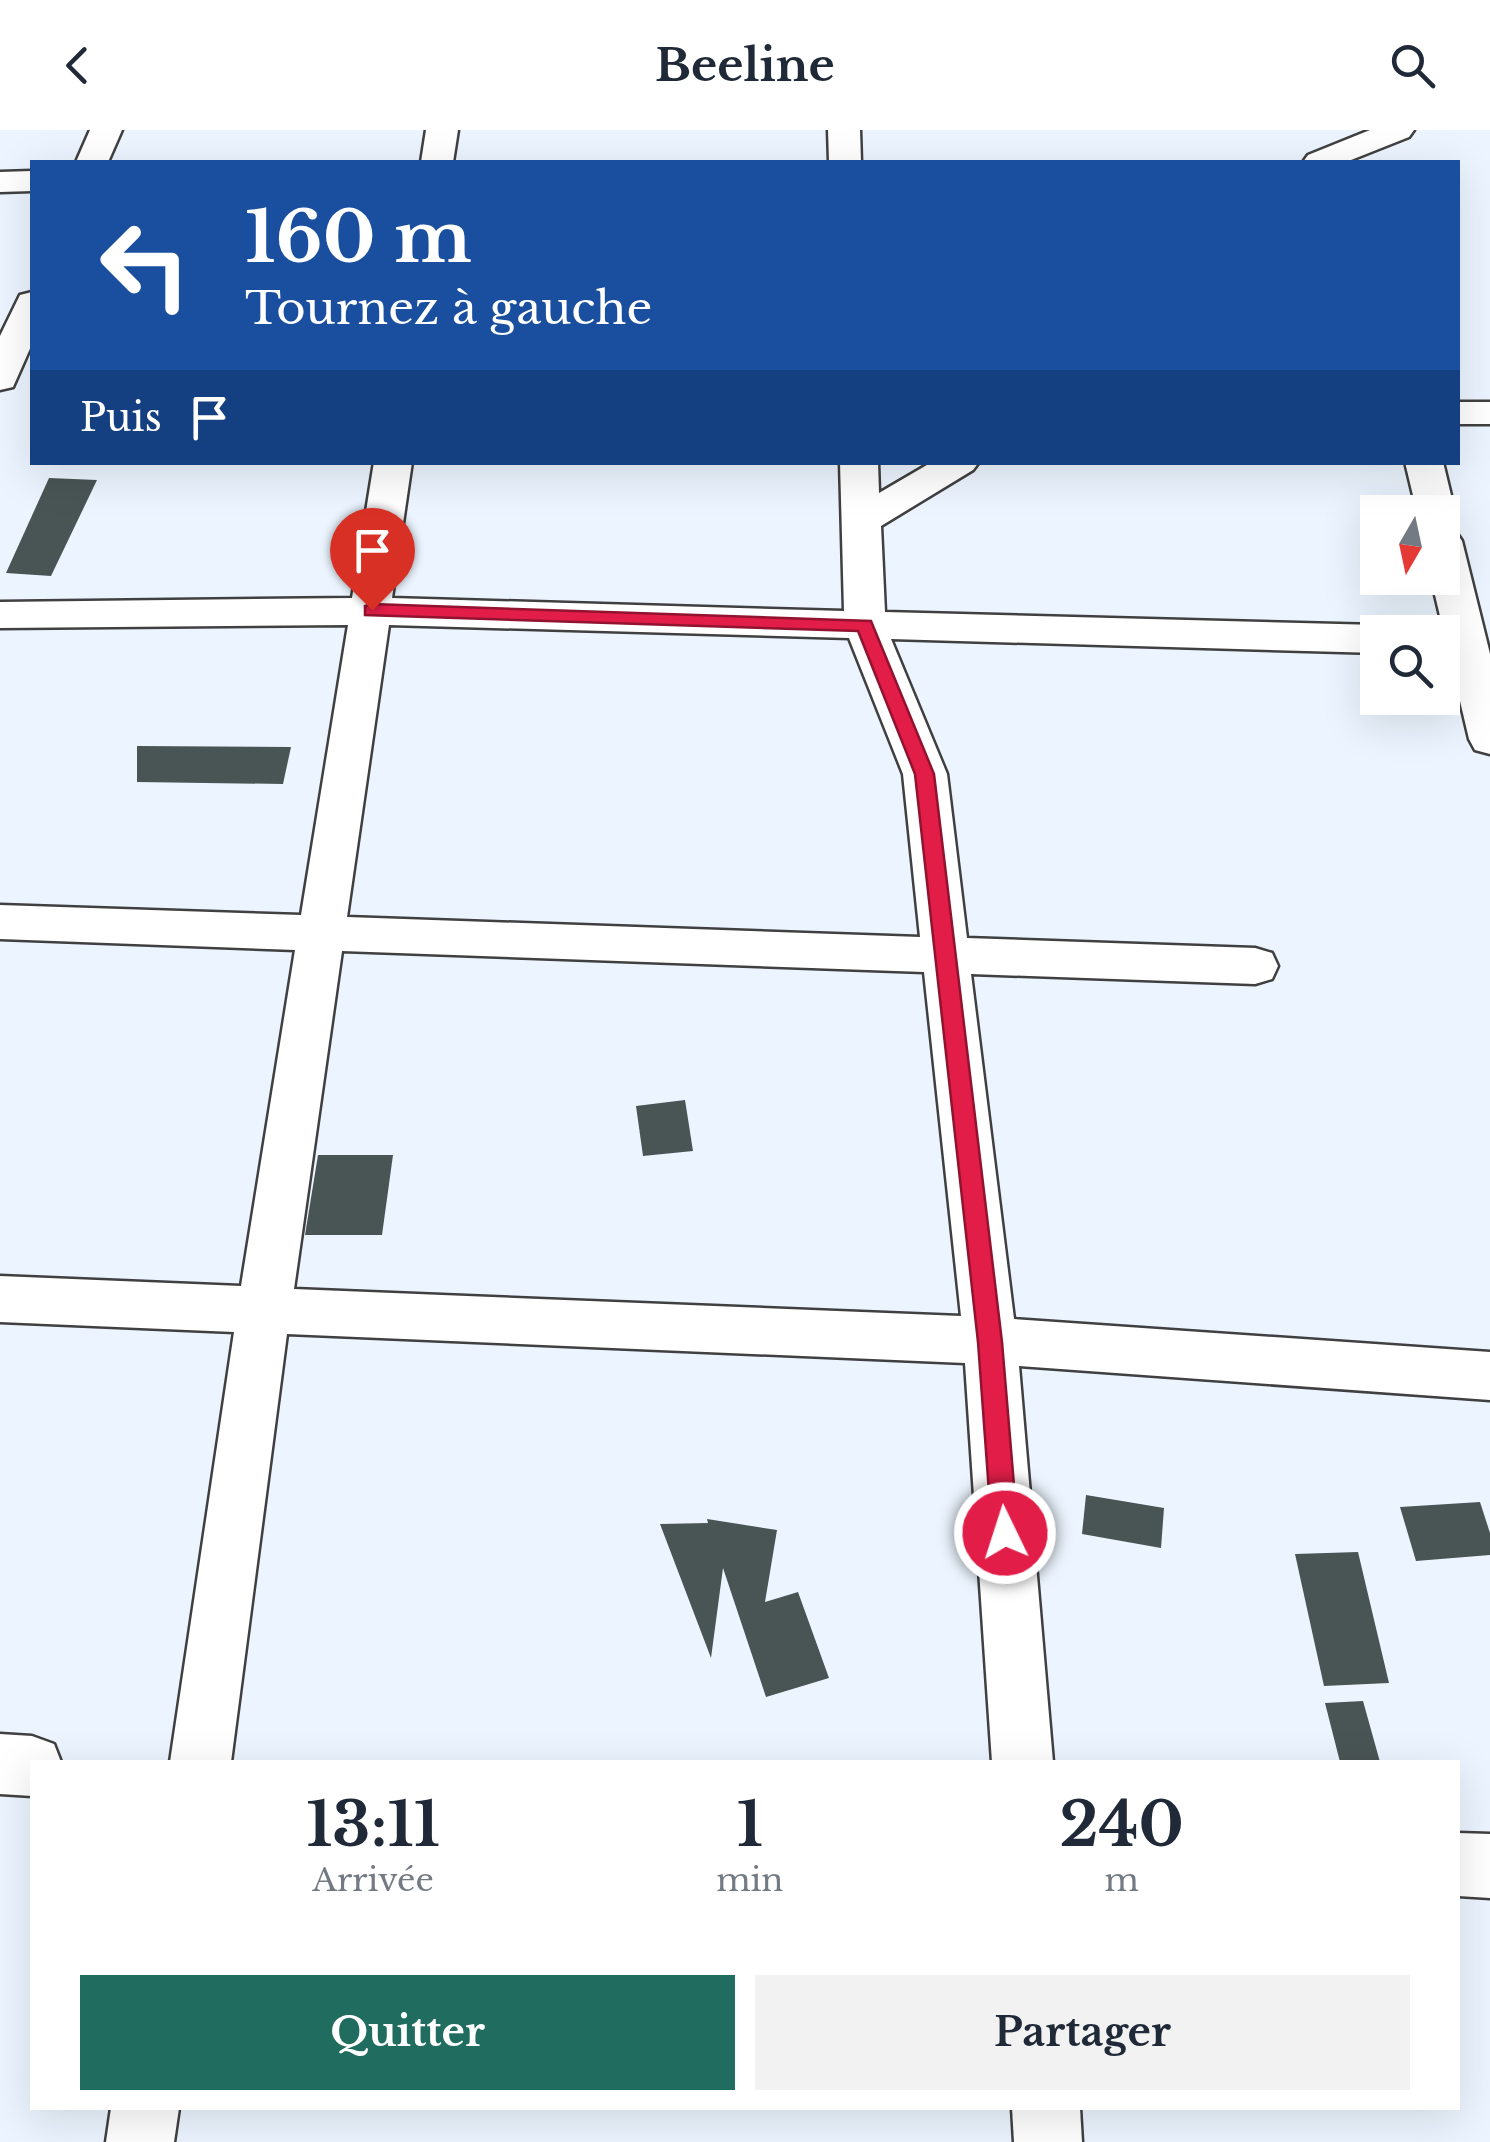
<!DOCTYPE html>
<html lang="fr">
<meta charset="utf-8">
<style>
:root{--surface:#fff;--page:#f2f2f3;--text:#1f2937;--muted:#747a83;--accent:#206d5f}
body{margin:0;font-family:"Libre Baskerville",serif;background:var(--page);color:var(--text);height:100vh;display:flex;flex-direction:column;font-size:38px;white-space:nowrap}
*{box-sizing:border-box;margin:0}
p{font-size:32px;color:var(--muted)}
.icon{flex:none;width:55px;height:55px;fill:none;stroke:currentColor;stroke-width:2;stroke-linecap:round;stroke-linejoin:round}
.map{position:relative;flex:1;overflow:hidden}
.details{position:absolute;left:30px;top:1630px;width:1430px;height:350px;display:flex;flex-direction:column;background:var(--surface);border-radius:0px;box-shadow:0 10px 40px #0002}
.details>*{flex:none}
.top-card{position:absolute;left:30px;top:30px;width:1430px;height:305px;border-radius:0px;box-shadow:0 10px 40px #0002;background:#1a4fa0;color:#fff;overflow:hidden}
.needle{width:65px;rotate:189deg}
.controls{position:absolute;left:1360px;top:365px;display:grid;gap:20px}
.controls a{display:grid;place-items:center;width:100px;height:100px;border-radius:0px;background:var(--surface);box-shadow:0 10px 40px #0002;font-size:50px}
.pin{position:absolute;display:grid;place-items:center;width:85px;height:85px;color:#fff;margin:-102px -42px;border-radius:50% 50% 50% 0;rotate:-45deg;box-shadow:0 0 10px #0007}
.pin .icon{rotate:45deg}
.me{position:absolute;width:110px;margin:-55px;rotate:356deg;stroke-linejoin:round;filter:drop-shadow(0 0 8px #0008)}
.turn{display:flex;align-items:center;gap:35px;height:210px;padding:0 50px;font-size:45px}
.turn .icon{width:130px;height:130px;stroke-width:2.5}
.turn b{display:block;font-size:70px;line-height:85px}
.then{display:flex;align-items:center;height:95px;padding:0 50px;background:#0003;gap:20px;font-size:38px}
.eta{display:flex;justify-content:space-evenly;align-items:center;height:170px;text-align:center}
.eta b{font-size:60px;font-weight:700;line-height:70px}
.primary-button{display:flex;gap:20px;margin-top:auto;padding:20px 50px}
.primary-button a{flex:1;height:115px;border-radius:0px;background:var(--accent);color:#fff;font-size:40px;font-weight:700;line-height:115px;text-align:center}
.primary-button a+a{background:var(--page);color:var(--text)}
header{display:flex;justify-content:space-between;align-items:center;height:130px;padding:0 50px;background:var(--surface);font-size:45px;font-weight:700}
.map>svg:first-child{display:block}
</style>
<header><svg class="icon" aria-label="back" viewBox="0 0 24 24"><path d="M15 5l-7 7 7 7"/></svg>Beeline<svg class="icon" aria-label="search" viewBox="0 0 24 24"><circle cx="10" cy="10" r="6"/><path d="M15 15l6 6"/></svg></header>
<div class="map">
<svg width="1490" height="2012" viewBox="0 0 1490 2012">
<rect width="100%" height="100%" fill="#ecf5ff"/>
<!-- building -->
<g fill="#495455">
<path d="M49 348 97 350 51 446 6 443Z"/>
<path d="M137 616 291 617 283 654 137 652Z"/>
<path d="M685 970 693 1021 643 1026 636 976Z"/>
<path d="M318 1025H393L382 1105H305Z"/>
<path d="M1086 1365 1164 1378 1161 1418 1082 1404Z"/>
<path d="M1480 1372 1490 1403V1425L1416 1431 1400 1377Z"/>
<path d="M707 1389 777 1400 765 1472 798 1462 829 1548 766 1567 723 1438 711 1528 660 1394 708 1393Z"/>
<path d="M1358 1422 1389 1553 1324 1556 1295 1424Z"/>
<path d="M1363 1571 1380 1632H1340L1325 1573Z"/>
</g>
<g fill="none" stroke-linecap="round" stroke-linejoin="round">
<defs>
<g id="minor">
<path d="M90 0H122L108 32H76Z"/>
<path d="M426 0H458L453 32H421Z"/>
<path d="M828 0H860L861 32H829Z"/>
<path d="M1370 0H1414L1409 7 1346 32H1303L1308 25Z"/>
<path d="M32 41V61L0 62V42Z"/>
<path d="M32 162V214L13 257 0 260V206L20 165Z"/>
<rect x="1458" y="272" width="32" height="22"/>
<path d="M374 332H412L392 468 844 481 840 332H878L879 363 932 332H979L973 340 881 396 885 482 1378 495 1394 502H1378V523L891 509 947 644 967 808 1255 818 1272 823 1278 836 1272 849 1255 854 971 844 1014 1189 1490 1222V1270L1019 1236 1053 1632H992L965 1233 287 1204 231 1632H170L234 1202 0 1192V1146L241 1156 295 820 0 809V775L301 785 348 495 0 498V472L352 468ZM389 495 849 508 903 644 920 807 347 787ZM342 821 924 842 961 1186 294 1159Z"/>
<path d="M1405 332H1443L1455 382 1450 391 1442 392V382H1417Z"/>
<path d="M1442 399 1456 402 1462 411 1490 524V624L1475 620 1469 609 1431 448H1442Z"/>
<path d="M0 1604 32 1606 54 1614 61 1632H32V1666L0 1664Z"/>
<path d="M1458 1703 1490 1704V1768L1458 1766Z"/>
<path d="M111 1978H179L174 2012H106Z"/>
<path d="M1012 1978H1080L1082 2012H1014Z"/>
</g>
</defs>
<!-- minor casing -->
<use href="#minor" stroke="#404040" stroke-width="5"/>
<!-- minor -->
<use href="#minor" fill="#fff" fill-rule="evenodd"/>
</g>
<!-- route -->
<path fill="#e11d48" stroke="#92132f" stroke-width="2.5" d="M372 474 871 491 934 644 1002 1212 1018 1403 1014 1411 1005 1415 996 1411 992 1403 978 1212 915 644 858 501 365 485V476Z"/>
</svg>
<div class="controls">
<a><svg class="needle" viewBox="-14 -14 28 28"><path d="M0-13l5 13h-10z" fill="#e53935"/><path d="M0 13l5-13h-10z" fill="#747a83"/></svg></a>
<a><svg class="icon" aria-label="search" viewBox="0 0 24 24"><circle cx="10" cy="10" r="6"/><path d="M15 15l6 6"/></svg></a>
</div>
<div class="pin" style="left:372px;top:480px;background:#d93025"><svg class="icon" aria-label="arrive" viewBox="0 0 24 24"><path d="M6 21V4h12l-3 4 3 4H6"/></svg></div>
<svg class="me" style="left:1005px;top:1403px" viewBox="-20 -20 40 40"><circle r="17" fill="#e11d48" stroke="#fff" stroke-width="3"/><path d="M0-11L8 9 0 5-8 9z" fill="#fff"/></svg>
<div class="top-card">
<div class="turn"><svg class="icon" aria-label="left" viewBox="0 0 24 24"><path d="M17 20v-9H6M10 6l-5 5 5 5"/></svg><div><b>160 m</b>Tournez à gauche</div></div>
<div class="then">Puis<svg class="icon" aria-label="arrive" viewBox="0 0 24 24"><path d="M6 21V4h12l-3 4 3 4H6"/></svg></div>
</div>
<section class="details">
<div class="eta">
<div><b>13:11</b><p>Arrivée</p></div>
<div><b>1</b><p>min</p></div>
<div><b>240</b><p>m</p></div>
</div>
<div class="primary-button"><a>Quitter</a><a>Partager</a></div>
</section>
</div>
